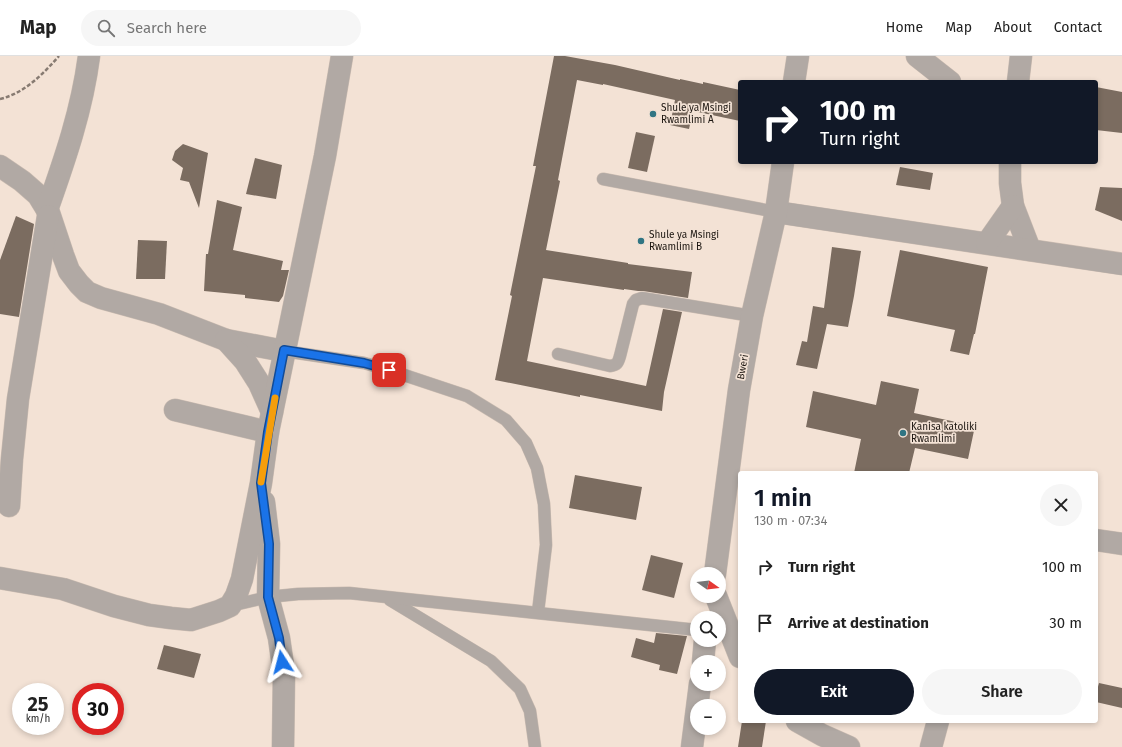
<!DOCTYPE html>
<meta charset="utf-8">
<style>
:root{--surface:#fff;--page:#f6f6f6;--text:#222;--muted:#767676;--line:#e0e0e0;--accent:#111827}
body{margin:0;font-family:"Fira Sans",sans-serif;background:var(--page);color:var(--text);height:100vh;display:flex;flex-direction:column;font-size:15px;white-space:nowrap}
*{box-sizing:border-box;margin:0}
p{font-size:13px;color:var(--muted)}
.icon{flex:none;width:22px;height:22px;fill:none;stroke:currentColor;stroke-width:2;stroke-linecap:round;stroke-linejoin:round}
.map{position:relative;flex:1;overflow:hidden}
.drawer{position:absolute;left:738px;top:415px;width:360px;height:252px;display:flex;flex-direction:column;background:var(--surface);border-radius:4px;box-shadow:0 2px 6px #0003}
.drawer>*{flex:none}
.hud{position:absolute;left:738px;top:24px;width:360px;height:84px;border-radius:4px;box-shadow:0 2px 6px #0003;background:#111827;color:#fff;overflow:hidden}
.needle{width:26px;rotate:104deg}
.fabs{position:absolute;left:690px;top:511px;display:grid;gap:8px}
.fabs a{display:grid;place-items:center;width:36px;height:36px;border-radius:50%;background:var(--surface);box-shadow:0 2px 6px #0003;font-size:20px}
.speed{position:absolute;left:12px;top:627px;display:flex;gap:8px;font-size:20px;font-weight:700;text-align:center}
.speed>*{display:grid;place-content:center;width:52px;height:52px;border-radius:50%;background:var(--surface);box-shadow:0 2px 6px #0003;line-height:1}
.speed small{font-size:10px;font-weight:400}
.speed .limit{border:6px solid #d22;background:#fff;color:#111}
.pin{position:absolute;display:grid;place-items:center;width:34px;height:34px;color:#fff;margin:-17px;border-radius:8px;box-shadow:0 2px 6px #0006}
.me{position:absolute;width:44px;margin:-22px;rotate:351deg;stroke-linejoin:round;filter:drop-shadow(0 0 3px #0008)}
.turn{display:flex;align-items:center;gap:14px;height:84px;padding:0 16px;font-size:18px}
.turn .icon{width:52px;height:52px;stroke-width:2.5}
.turn b{display:block;font-size:28px;line-height:34px}
.round{display:grid;place-items:center;flex:none;width:42px;height:42px;border-radius:21px;background:var(--page)}
.overview{display:flex;align-items:center;justify-content:space-between;height:68px;padding:0 16px}
h1{font-size:24px;font-weight:600;line-height:30px;color:var(--accent)}
.button{display:flex;gap:8px;margin-top:auto;padding:8px 16px}
.button a{flex:1;height:46px;border-radius:24px;background:var(--accent);color:#fff;font-size:16px;font-weight:600;line-height:46px;text-align:center}
.button a+a{background:var(--page);color:var(--text)}
ul{padding:0;list-style:none}
li{display:flex;align-items:center;gap:12px;height:56px;padding:0 16px}
li div{flex:1}
li b{display:block;font-size:15px}
li em{font-style:normal}
header{display:flex;align-items:center;gap:24px;box-sizing:border-box;height:56px;padding:0 20px;background:var(--surface);border-bottom:1px solid var(--line)}
header strong{font-size:19px}
nav{display:flex;gap:22px;margin-inline-start:auto;font-size:14px}
.search{width:280px;height:36px;background:var(--page);display:flex;align-items:center;gap:10px;box-sizing:border-box;padding:0 14px;border-radius:22px;color:var(--muted);font-size:15px}
.map>svg:first-child{display:block}
</style>
<header>
<strong>Map</strong>
<div class="search"><svg class="icon" aria-label="search" viewBox="0 0 24 24"><circle cx="10" cy="10" r="6"/><path d="M15 15l6 6"/></svg>Search here</div>
<nav><a>Home</a><a>Map</a><a>About</a><a>Contact</a></nav>
</header>
<div class="map">
<svg width="1122" height="691" viewBox="0 0 1122 691">
<rect width="100%" height="100%" fill="#f3e2d5"/>
<!-- building -->
<g fill="#7b6c60">
<path d="M554 0H565L615 9 680 24V23L703 28V26L740 34V65L693 55 689 73 670 69 675 44 603 28V29L577 24 558 124 560 125 546 194 628 207V208L692 216 688 242 643 235H638L624 233V234L543 222 527 305 646 330 663 253 682 256 664 336 662 355 580 339V341L495 324 512 240 510 239 536 110H533Z"/>
<path d="M1096 31 1122 36V77L1096 74Z"/>
<path d="M636 76 655 80 647 116 628 112Z"/>
<path d="M183 88 208 97 199 152 189 126 180 124 183 112 172 104 175 95Z"/>
<path d="M255 102 282 109 276 143 246 138Z"/>
<path d="M900 111 933 117 930 134 896 129Z"/>
<path d="M1100 131 1122 132V165L1095 154Z"/>
<path d="M217 144 242 151 233 194 283 205 281 214H289L283 240 279 246 245 242V239L204 235 206 198H208Z"/>
<path d="M16 160 34 168 19 261 0 258V204Z"/>
<path d="M138 184 167 185 165 223H136Z"/>
<path d="M832 191 861 195 854 240 848 271 827 268 817 313 796 309 802 285 807 286 813 250 824 252Z"/>
<path d="M900 194 988 211 975 278H974L969 299 950 295 955 274 887 260Z"/>
<path d="M881 325 919 333 914 357 975 370 968 403 915 392 909 417H854L861 383 806 371 813 335 876 349Z"/>
<path d="M575 419 642 431 636 464 569 452Z"/>
<path d="M651 499 683 507 674 542 642 534Z"/>
<path d="M656 577 687 580 677 618 659 614 660 609 631 601 636 582 654 587Z"/>
<path d="M164 589 201 598 194 622 157 613Z"/>
<path d="M1099 627 1122 632V652L1096 646V638Z"/>
<path d="M742 665H766L762 691H738Z"/>
</g>
<g fill="none" stroke-linecap="round" stroke-linejoin="round">
<defs>
<g id="lane">
<path d="M603 123 776 156"/>
<path d="M284 295 364 307 389 314 467 340 506 364 526 387 537 412 544 448 546 489 538 556"/>
<path d="M558 298 610 310C617 309 618 307 620 300L633 248 636 244 642 242 752 260"/>
<path d="M390 544 491 605 520 633 530 655 535 691"/>
<path d="M230 550 268 541 298 538 349 537 697 574"/>
</g>
<g id="street">
<path d="M917 0 950 26"/>
<path d="M794 26 798 0"/>
<path d="M1018 26 1021 0"/>
<path d="M1010 106V127L1013 150 1030 194"/>
<path d="M0 110 22 125 38 139 49 157 63 199 69 215 79 228 87 236 101 242 159 258 226 284 284 295"/>
<path d="M47 154C65 103 82 54 89 0"/>
<path d="M776 156 1122 208"/>
<path d="M987 187 1013 150"/>
<path d="M226 284 245 305 259 327 272 356"/>
<path d="M175 354 268 376"/>
<path d="M264 446 269 488 268 541 279 582 284 617 283 691"/>
<path d="M9 450 12 403 18 343 48 160"/>
<path d="M1096 484 1122 488"/>
<path d="M715 518 739 334 752 260 776 156 783 106"/>
<path d="M0 522 63 533 114 550 149 559 171 562 191 564 219 555 230 550 236 540 242 523 261 427 268 376 325 100 342 0"/>
<path d="M716 540 740 601"/>
<path d="M703 606 705 584"/>
<path d="M797 665 822 679 849 691"/>
<path d="M692 691 700 628"/>
<path d="M931 691 938 665"/>
</g>
</defs>
<!-- lane casing -->
<use href="#lane" stroke="#ccbdb2" stroke-width="13"/>
<!-- street casing -->
<use href="#street" stroke="#ccbdb2" stroke-width="23"/>
<!-- path -->
<path stroke="#877b72" stroke-width="2.5" stroke-dasharray="4 2" stroke-linecap="butt" d="M0 43C25 37 43 18 59 0"/>
<!-- lane -->
<use href="#lane" stroke="#b1a9a4" stroke-width="12"/>
<!-- street -->
<use href="#street" stroke="#b1a9a4" stroke-width="22"/>
</g>
<g fill="none" stroke-linecap="round" stroke-linejoin="round">
<defs>
<path id="route" d="M282 606 279 582 268 541 269 488 261 427 268 376 284 294 364 307 389 314"/>
</defs>
<!-- route casing -->
<use href="#route" stroke="#114b97" stroke-width="10"/>
<!-- route -->
<use href="#route" stroke="#1a73e8" stroke-width="7"/>
<!-- slow -->
<path stroke="#f59e0b" stroke-width="7" d="M261 426 275 342"/>
</g>
<!-- markers -->
<g fill="#307583" stroke="#f3e2d5" stroke-width="1.5">
<circle cx="653" cy="58" r="4"/>
<circle cx="641" cy="185" r="4"/>
<circle cx="903" cy="377" r="4"/>
</g>
<g text-anchor="middle" dominant-baseline="central" stroke-width="3.5" stroke-linejoin="round" paint-order="stroke">
<!-- poi labels -->
<g font-size="10" fill="#1b1510" stroke="#f3e2d5" text-anchor="start">
<text x="661" y="52">Shule ya Msingi<tspan x="661" dy="12">Rwamlimi A</tspan></text>
<text x="649" y="179">Shule ya Msingi<tspan x="649" dy="12">Rwamlimi B</tspan></text>
<text x="911" y="371">Kanisa katoliki<tspan x="911" dy="12">Rwamlimi</tspan></text>
</g>
<!-- street labels -->
<g font-size="10" fill="#1b1510" stroke="#f3e2d5">
<text transform="translate(743 311) rotate(-80)">Bweri</text>
</g>
</g>
</svg>
<div class="fabs">
<a><svg class="needle" viewBox="-14 -14 28 28"><path d="M0-13l5 13h-10z" fill="#e53935"/><path d="M0 13l5-13h-10z" fill="#767676"/></svg></a>
<a><svg class="icon" aria-label="search" viewBox="0 0 24 24"><circle cx="10" cy="10" r="6"/><path d="M15 15l6 6"/></svg></a>
<a>+</a>
<a>−</a>
</div>
<div class="speed"><div>25<small>km/h</small></div><div class="limit">30</div></div>
<div class="pin" style="left:389px;top:314px;background:#d93025"><svg class="icon" aria-label="arrive" viewBox="0 0 24 24"><path d="M6 21V4h12l-3 4 3 4H6"/></svg></div>
<svg class="me" style="left:282px;top:606px" viewBox="-20 -20 40 40"><path d="M0-17L14 15 0 8-14 15z" fill="#1a73e8" stroke="#fff" stroke-width="4"/></svg>
<div class="hud">
<div class="turn"><svg class="icon" aria-label="right" viewBox="0 0 24 24"><path d="M7 20v-9h11M14 6l5 5-5 5"/></svg><div><b>100 m</b>Turn right</div></div>
</div>
<section class="drawer">
<div class="overview"><div><h1>1 min</h1><p>130 m · 07:34</p></div><a class="round"><svg class="icon" aria-label="close" viewBox="0 0 24 24"><path d="M6 6l12 12M18 6L6 18"/></svg></a></div>
<ul>
<li><svg class="icon" aria-label="right" viewBox="0 0 24 24"><path d="M7 20v-9h11M14 6l5 5-5 5"/></svg><div><b>Turn right</b></div><em>100 m</em></li>
<li><svg class="icon" aria-label="arrive" viewBox="0 0 24 24"><path d="M6 21V4h12l-3 4 3 4H6"/></svg><div><b>Arrive at destination</b></div><em>30 m</em></li>
</ul>
<div class="button"><a>Exit</a><a>Share</a></div>
</section>
</div>
